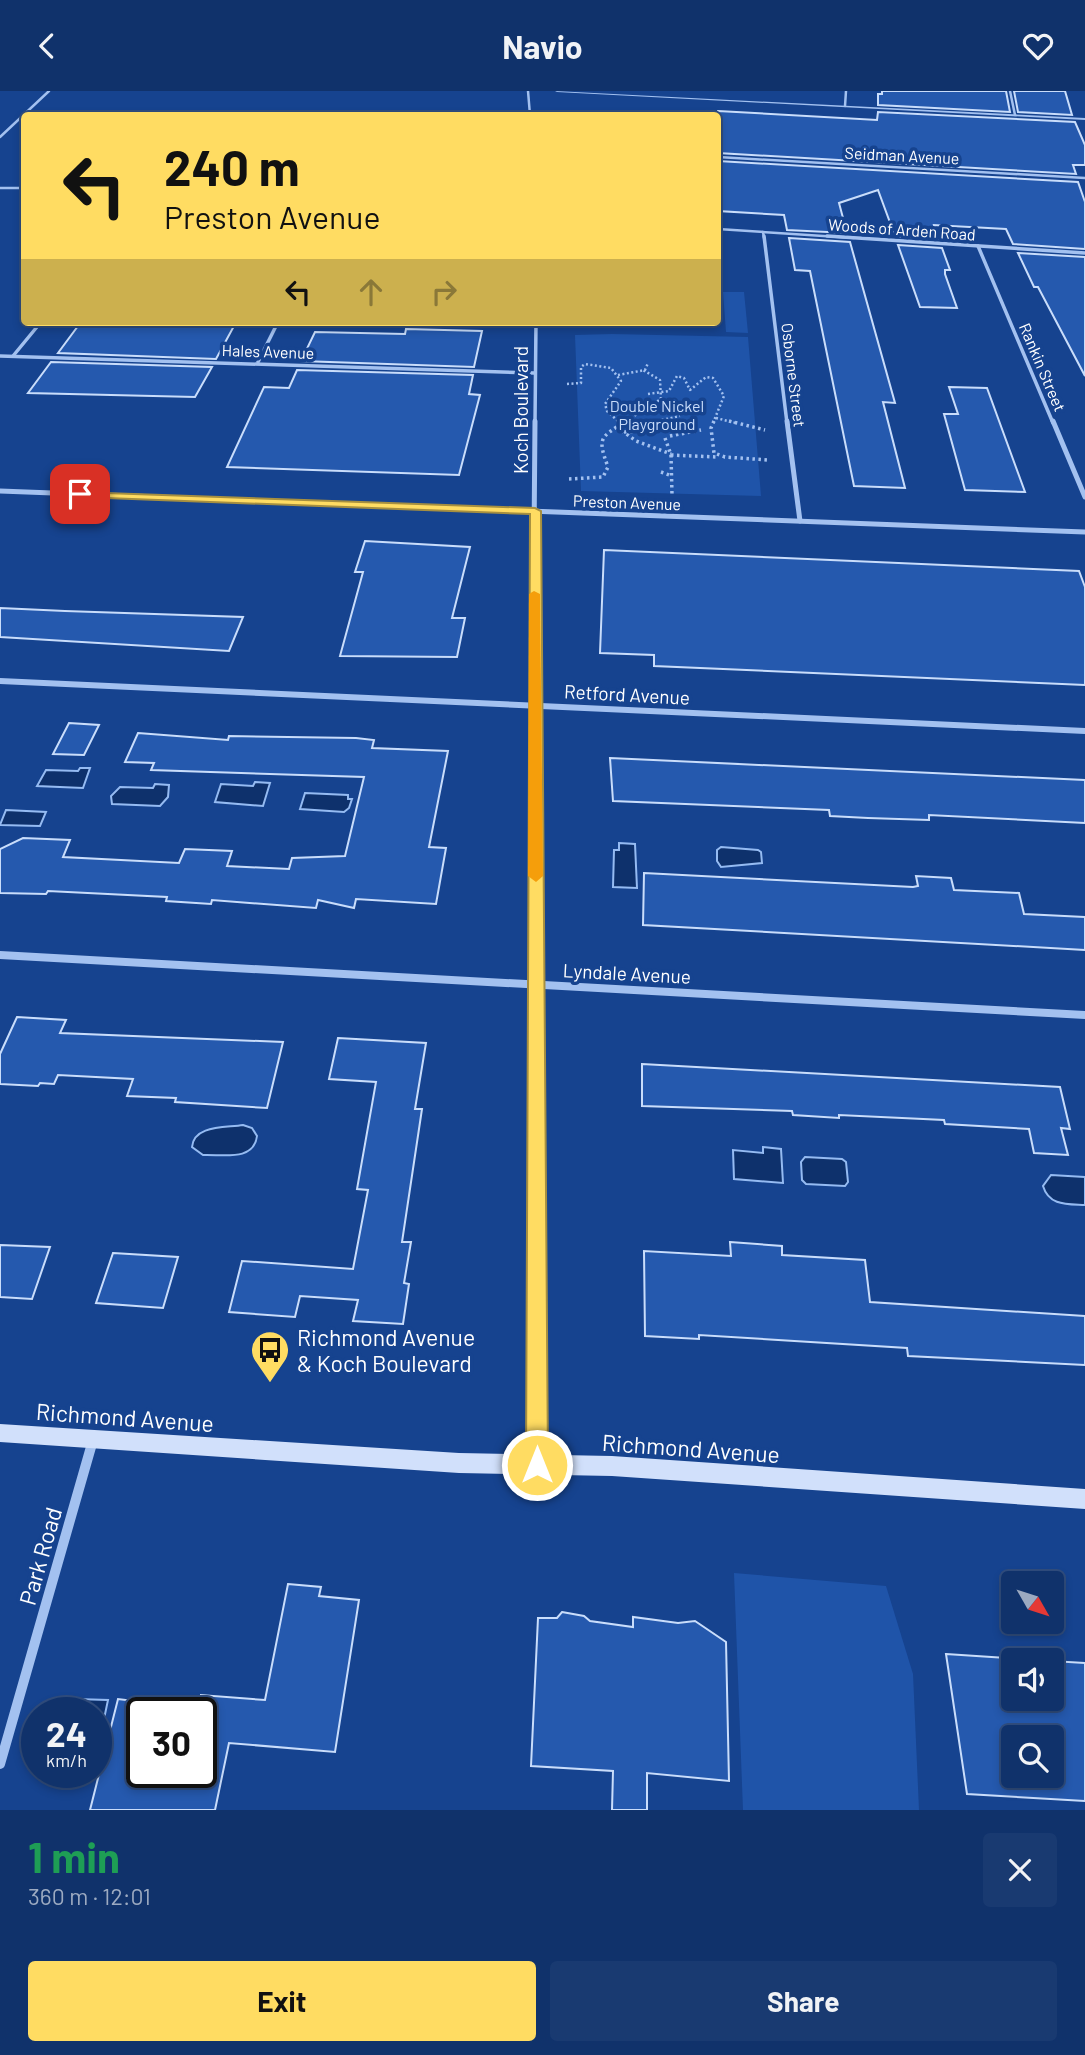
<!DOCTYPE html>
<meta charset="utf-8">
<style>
:root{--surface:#10326b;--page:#193a71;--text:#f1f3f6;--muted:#9caac1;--line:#304d7e;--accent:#ffdc62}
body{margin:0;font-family:Barlow,sans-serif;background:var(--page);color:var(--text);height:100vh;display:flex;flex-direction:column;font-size:26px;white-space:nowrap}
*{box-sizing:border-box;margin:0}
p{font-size:23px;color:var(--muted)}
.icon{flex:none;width:38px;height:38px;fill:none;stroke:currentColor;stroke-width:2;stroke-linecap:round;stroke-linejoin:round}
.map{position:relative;height:1719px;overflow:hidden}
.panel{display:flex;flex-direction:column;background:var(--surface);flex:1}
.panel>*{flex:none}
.guide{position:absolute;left:21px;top:21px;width:700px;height:214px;border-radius:7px;box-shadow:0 4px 10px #0003,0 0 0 2px var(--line);background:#ffdc62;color:#111;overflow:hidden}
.needle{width:46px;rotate:129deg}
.controls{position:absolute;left:1001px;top:1480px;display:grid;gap:14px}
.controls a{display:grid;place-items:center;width:63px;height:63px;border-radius:7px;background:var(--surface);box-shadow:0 4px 10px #0003,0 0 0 2px var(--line);font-size:35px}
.speed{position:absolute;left:21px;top:1606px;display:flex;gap:14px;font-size:35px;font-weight:700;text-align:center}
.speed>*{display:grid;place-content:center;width:91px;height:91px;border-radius:50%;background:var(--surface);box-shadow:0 4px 10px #0003,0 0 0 2px var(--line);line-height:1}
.speed small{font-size:18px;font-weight:400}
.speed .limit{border:4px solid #111;border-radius:10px;background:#fff;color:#111}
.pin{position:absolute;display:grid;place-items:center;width:60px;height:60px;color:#fff;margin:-30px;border-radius:14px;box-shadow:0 4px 10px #0006}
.me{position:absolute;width:77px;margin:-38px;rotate:0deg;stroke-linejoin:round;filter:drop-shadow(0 0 5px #0008)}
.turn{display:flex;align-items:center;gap:24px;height:147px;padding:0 28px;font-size:32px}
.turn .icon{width:91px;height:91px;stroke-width:2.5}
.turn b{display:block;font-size:49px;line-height:60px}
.lanes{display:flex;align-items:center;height:66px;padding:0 28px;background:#0003;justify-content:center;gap:35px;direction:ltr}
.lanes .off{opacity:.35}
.round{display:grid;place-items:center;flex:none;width:74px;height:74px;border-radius:7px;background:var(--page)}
.head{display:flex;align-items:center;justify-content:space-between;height:119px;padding:0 28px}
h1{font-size:42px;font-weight:700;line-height:52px;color:#1e9e55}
.cta{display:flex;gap:14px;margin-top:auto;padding:14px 28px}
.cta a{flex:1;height:80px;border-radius:7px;background:var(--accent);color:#111;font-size:28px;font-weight:700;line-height:80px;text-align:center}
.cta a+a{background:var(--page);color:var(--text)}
header{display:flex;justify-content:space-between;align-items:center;height:91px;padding:0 28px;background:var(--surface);font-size:32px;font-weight:700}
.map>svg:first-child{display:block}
</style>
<header><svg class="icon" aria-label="back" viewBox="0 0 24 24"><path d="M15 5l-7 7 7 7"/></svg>Navio<svg class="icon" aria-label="heart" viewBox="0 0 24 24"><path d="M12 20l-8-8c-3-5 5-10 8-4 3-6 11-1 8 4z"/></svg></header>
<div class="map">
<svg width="1085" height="1719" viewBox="0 0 1085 1719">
<rect width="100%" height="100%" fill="#16438f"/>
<!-- green -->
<g fill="#1f54a9">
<path d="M723 201H744L748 242 726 241Z"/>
<path d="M612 243 748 246 761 405 581 400 575 244Z"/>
<path d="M734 1482 886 1495 913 1583 919 1719H743Z"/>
</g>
<!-- water -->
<g fill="#0e316c" stroke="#95bbf2" stroke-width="2">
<path d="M80 677H90L83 697 37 695 46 679 78 680Z"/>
<path d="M255 691 270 692 263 715 215 711 221 693 253 695Z"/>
<path d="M155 693 169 694 168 706 160 715 112 713 111 705 120 696 153 697Z"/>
<path d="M305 702 348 704V708H352L349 717 344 721 300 718Z"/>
<path d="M6 719 46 721 40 735 0 734Z"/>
<path d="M619 752 635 753 637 797 613 796 614 759H619Z"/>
<path d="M721 756 758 759 761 761 762 772 721 776 717 770V759Z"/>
<path d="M243 1034 252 1037 257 1045C254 1071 222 1063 203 1064L192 1056C194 1034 225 1037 243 1034Z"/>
<path d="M763 1056 781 1058 783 1092 734 1088 733 1059 763 1062Z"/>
<path d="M805 1066 842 1068 846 1071 848 1091 845 1095 806 1093 802 1089 801 1071Z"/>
<path d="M1051 1084 1085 1086V1114C1067 1113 1049 1115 1043 1095Z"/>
<path d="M76 1608 108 1609 96 1666V1622H73Z"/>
</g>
<!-- building -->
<g fill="#2559ae" stroke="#c9ddfb" stroke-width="2" fill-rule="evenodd">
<path d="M882 0H1006L1010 21 878 14V3H882Z"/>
<path d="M1014 0H1065L1072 24 1018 21Z"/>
<path d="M718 20 877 29 878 21 1075 31 1085 54V74H1073L1076 83 718 62Z"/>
<path d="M718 70 1078 91 1085 111V158L1013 153 1006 138 934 134 939 148 895 145 878 99 839 112 847 142 787 139 784 124 718 120Z"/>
<path d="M789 147 850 151 895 312 883 311 905 397 854 395 810 180 795 179Z"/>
<path d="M898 154 942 157 950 179H945V183L957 217 920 216Z"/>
<path d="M1018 162 1085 166V285L1038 196H1034Z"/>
<path d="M81 231H123L234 235 216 268 58 262Z"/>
<path d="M406 238 482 240 474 276 301 270 315 241 405 243Z"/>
<path d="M51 271 212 276 195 306 28 302Z"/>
<path d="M297 279 473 284 469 303 480 304 459 384 227 376 264 296 289 297Z"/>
<path d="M949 296 987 297 1025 401 965 399 944 323H958Z"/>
<path d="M365 450 470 456 452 527H465L457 566 340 565 363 481H355Z"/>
<path d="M604 459 1079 480 1085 496V594L654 575V564L600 562Z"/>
<path d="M0 517 65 520 243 526 229 560 0 546Z"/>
<path d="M69 632 99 634 84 664 53 663Z"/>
<path d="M138 642 228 649 229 645 356 647 374 649 372 657 448 660 429 756 446 757 436 813 356 808 354 817 318 809 316 817 212 809 211 813 166 810 167 806 48 800 46 803 0 802V758L23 747 70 749 63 766 179 772 185 758 232 760 227 775 289 778 292 767 345 765 364 686 151 679 154 672 125 671Z"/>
<path d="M610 667 1085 689V732L929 724V729L868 727 830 725 829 719 613 710Z"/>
<path d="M644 782 913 796 918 795 916 785 951 787 954 799 1019 802 1024 823 1085 826V859L643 834Z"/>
<path d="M17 926 66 929 60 942 283 951 267 1017 175 1011 176 1007 127 1005 133 988 58 984 54 993 40 992 38 995 0 993V963Z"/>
<path d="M338 947 426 952 415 1018H422L402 1151H411L404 1192 409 1193 403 1233 353 1230 358 1209 300 1205 295 1226 229 1221 242 1170 353 1178 368 1099 357 1098 376 991 329 988Z"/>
<path d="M642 973 1060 996 1070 1038 1061 1037 1068 1064 1034 1062 1029 1038 945 1033 944 1029 839 1024V1027L793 1024 792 1020 642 1015Z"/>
<path d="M730 1151 782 1155V1164L865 1169 870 1211 1085 1225V1274L908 1265 907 1257 699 1244V1248L645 1245 644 1160 731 1165Z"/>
<path d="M0 1154 50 1156 32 1208 0 1206Z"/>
<path d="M113 1162 178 1166 163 1217 96 1212Z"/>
<path d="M288 1493 321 1496 319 1505 359 1509 335 1661 229 1652 215 1719H90L118 1608 142 1611V1682H201V1604L265 1609Z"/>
<path d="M562 1521 584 1525 590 1530 633 1536V1526L678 1532 695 1530 726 1551 729 1690 647 1682V1719H612L613 1680 531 1675 538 1527H557Z"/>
<path d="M946 1563 1050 1570H1013V1608H1052V1570L1085 1572V1710L967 1703ZM1013 1647H1052V1685H1013Z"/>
</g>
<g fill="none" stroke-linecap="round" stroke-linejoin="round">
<!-- path-far1 -->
<g stroke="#a3c1f0" stroke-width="2.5" stroke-dasharray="2 2.5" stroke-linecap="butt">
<path d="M618 284 645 279 648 272"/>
<path d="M567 293 581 292V276L585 273 611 277 621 290 605 313 607 320 620 332"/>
<path d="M648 303 669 300 677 285 684 287 690 299 706 286 713 287 724 305 713 332"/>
<path d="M716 327 736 332"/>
<path d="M629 330 639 332"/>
<path d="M653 331 680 325"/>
<path d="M623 332 661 308 660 289 643 279"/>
</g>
<!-- path -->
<g stroke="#a3c1f0" stroke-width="3.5" stroke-dasharray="2.5 3.5" stroke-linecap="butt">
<path d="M618 330 622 334"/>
<path d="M630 330 645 333"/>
<path d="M714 330 711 337 714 362 725 366 768 369"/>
<path d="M729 330 765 339"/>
<path d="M653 331 657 330"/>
<path d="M617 336 636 350 671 363"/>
<path d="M624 341 643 340"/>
<path d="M670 345 701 339"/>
<path d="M665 347 671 364 672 404"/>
<path d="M671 364 716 366"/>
<path d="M661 381 672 385"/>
<path d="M569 388 603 386 608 376C597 346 600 347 626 330"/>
</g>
<!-- minor-far5 -->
<g stroke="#a3c1f0" stroke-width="2.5">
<path d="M528 0 530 24"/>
<path d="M1010 0 1015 24"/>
<path d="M845 15 846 0"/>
<path d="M0 46 49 0"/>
<path d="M718 66 1085 87"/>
<path d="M0 97H24"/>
<path d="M718 138 854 147"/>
<path d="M763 141 764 147"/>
</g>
<!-- minor-far4 -->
<g stroke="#a3c1f0" stroke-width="3.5">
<path d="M764 145 787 332"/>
<path d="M827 145 1085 162"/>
<path d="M978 155 1053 332"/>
<path d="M0 265 534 282"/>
<path d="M13 265 41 231"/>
<path d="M258 271 278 231"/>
<path d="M535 332 536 231"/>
</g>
<!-- minor-far3 -->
<g stroke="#a3c1f0" stroke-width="5">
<path d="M787 330 800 430"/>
<path d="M1053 330 1085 406"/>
<path d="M0 400 1085 441"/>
<path d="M533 567 535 330"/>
</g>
<!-- minor-far2 -->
<g stroke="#a3c1f0" stroke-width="6">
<path d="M533 565 534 864"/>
<path d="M0 590 1085 640"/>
<path d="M0 864H4"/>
</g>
<!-- minor-far1 -->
<g stroke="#a3c1f0" stroke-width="8">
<path d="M534 862 536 1242"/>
<path d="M0 864 1085 924"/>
</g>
<!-- minor -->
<g stroke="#a3c1f0" stroke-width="10">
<path d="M536 1240 537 1371"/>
<path d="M0 1673 93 1349"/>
</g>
<!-- tertiary -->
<path fill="#a3c1f0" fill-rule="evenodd" d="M555 0 1085 27V29L557 1Z"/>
<!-- secondary -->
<path fill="#d1e0fb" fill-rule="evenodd" d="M0 1333 459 1362 612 1365 1085 1398V1418L612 1385 459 1382 0 1351Z"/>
</g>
<!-- route -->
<path fill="#ffdc62" stroke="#a68f40" stroke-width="2" d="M76 401 535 417 541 420 548 1374 545 1382 537 1385 529 1382 526 1374 530 423 80 406 76 405Z"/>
<!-- slow -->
<path fill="#f59e0b" d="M534 500 540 503 543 785 536 791 528 785 529 503Z"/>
<!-- icons -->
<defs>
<symbol id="bus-pin" viewBox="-11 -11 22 30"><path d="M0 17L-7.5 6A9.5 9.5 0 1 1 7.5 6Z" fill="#ffdc62" stroke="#16438f"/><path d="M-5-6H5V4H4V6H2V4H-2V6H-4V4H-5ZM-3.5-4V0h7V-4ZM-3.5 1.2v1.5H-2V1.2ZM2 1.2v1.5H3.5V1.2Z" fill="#111"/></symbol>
</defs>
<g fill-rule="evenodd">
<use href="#bus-pin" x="248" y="1237" width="44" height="60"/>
</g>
<g text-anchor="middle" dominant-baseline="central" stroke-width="7" stroke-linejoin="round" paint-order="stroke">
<!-- far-street labels -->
<g font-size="16" fill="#fff" stroke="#16438f">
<text transform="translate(902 64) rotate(3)">Seidman Avenue</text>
<text transform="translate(902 138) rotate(4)">Woods of Arden Road</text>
<text transform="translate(268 260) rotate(2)">Hales Avenue</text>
<text transform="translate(1043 276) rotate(67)">Rankin Street</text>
<text transform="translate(794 284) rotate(83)">Osborne Street</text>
<text transform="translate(627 411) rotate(2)">Preston Avenue</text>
</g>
<!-- far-park labels -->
<g font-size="16" fill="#c9ddfb" stroke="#16438f">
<text x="657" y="314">Double Nickel<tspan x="657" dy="18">Playground</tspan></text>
</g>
<!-- street labels -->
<g font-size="19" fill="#fff" stroke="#16438f">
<text transform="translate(520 319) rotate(-90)">Koch Boulevard</text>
<text transform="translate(627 603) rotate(3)">Retford Avenue</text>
<text transform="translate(627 882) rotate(3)">Lyndale Avenue</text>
</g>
<!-- near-poi labels -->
<g font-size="23" fill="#fff" stroke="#16438f" text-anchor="start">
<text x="297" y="1246">Richmond Avenue<tspan x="297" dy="26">&amp; Koch Boulevard</tspan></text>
</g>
<!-- near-street labels -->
<g font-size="23" fill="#fff" stroke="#16438f">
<text transform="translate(125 1326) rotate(4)">Richmond Avenue</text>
<text transform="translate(691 1357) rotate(4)">Richmond Avenue</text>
<text transform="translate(40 1465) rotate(-74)">Park Road</text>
</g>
</g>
</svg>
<div class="controls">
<a><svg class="needle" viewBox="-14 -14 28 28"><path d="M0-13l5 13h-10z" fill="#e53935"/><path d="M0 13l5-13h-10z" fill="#9caac1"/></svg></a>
<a><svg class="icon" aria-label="sound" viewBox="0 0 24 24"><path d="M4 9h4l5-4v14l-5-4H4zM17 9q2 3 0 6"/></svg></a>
<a><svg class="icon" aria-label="search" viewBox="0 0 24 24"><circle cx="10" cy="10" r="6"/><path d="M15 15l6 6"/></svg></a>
</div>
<div class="speed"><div>24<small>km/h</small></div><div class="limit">30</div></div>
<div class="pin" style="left:80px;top:403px;background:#d93025"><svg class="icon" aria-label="arrive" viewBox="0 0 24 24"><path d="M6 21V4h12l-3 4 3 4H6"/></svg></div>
<svg class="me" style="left:537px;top:1374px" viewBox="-20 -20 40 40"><circle r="17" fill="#ffdc62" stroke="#fff" stroke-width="3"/><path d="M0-11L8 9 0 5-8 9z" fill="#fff"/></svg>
<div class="guide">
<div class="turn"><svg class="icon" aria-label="left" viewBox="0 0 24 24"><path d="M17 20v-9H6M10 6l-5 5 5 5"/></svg><div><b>240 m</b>Preston Avenue</div></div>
<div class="lanes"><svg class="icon" aria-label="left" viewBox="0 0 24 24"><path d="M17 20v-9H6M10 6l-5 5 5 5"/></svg><svg class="icon off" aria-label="ahead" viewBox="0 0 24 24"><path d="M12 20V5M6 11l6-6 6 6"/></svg><svg class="icon off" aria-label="right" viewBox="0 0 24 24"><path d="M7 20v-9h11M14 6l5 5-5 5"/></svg></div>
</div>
</div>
<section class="panel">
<div class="head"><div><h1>1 min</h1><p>360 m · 12:01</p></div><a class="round"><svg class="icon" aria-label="close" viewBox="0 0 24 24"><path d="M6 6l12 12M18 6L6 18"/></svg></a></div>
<div class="cta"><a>Exit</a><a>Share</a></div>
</section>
